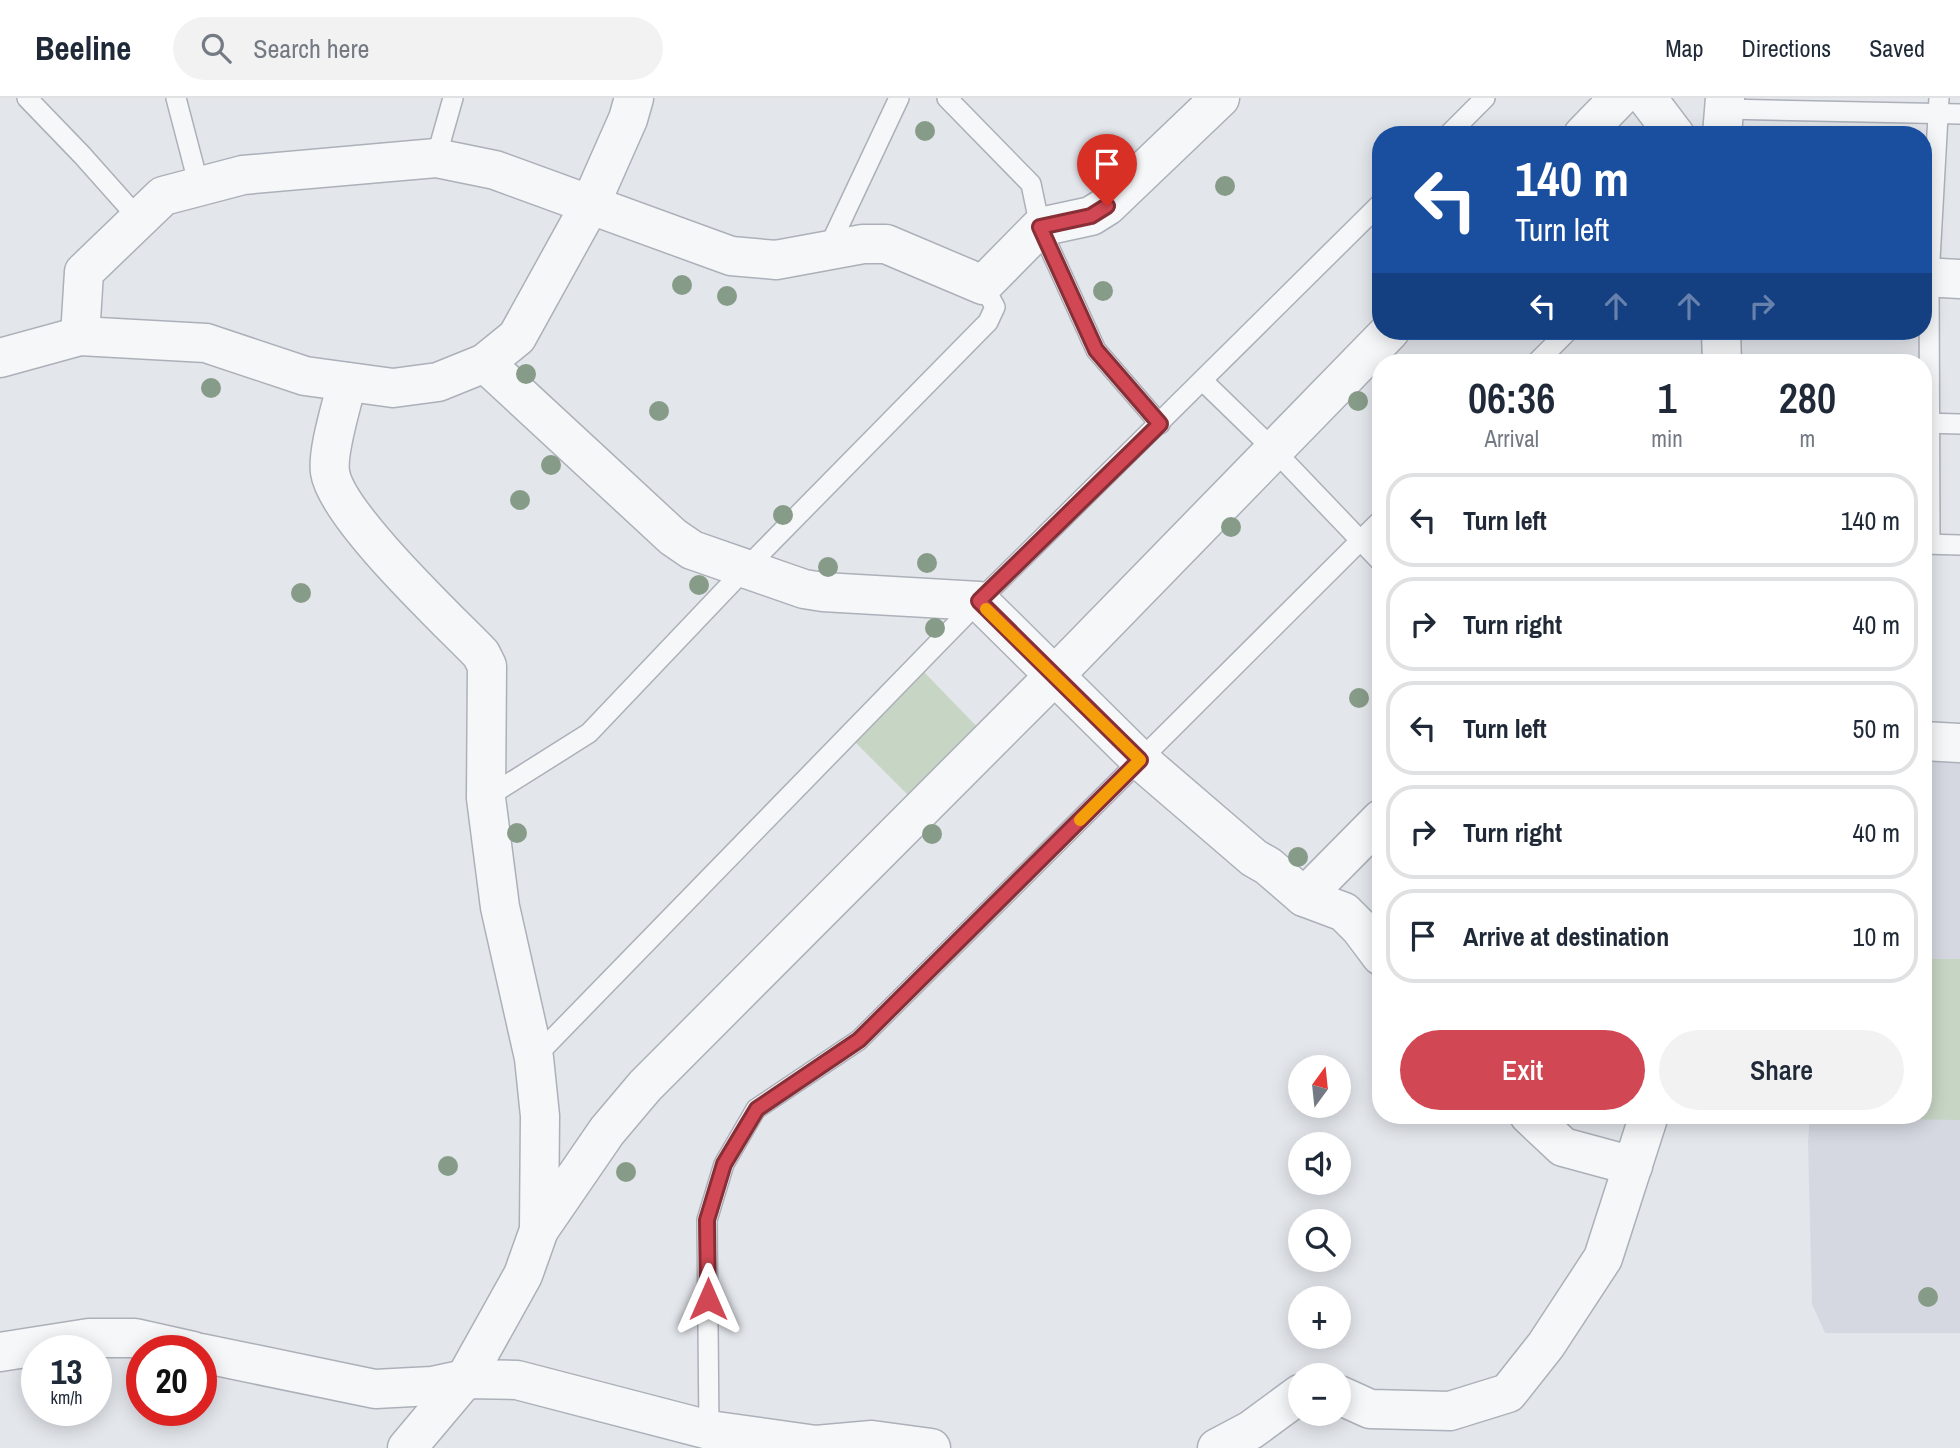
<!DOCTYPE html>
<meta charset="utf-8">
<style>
:root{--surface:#fff;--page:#f2f2f3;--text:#1f2937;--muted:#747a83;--line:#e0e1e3;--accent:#d14753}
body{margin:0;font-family:"Archivo Narrow",sans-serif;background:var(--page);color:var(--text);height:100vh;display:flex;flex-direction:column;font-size:26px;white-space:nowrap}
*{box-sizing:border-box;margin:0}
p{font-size:23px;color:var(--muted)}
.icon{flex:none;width:38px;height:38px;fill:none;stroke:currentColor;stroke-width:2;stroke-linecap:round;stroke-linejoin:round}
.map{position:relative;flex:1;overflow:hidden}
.side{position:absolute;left:1372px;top:256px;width:560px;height:770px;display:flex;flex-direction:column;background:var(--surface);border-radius:28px;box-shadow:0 4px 18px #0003}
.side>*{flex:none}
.guide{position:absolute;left:1372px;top:28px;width:560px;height:214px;border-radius:28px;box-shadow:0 4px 18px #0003;background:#1a4fa0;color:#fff;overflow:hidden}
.needle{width:46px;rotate:15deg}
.buttons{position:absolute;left:1288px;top:957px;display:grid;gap:14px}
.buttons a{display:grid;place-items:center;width:63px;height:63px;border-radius:50%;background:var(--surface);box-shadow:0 4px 18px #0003;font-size:35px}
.speed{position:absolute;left:21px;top:1237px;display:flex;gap:14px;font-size:35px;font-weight:700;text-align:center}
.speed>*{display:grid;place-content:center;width:91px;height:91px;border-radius:50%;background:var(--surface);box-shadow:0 4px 18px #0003;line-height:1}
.speed small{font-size:18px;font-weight:400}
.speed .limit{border:10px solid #d22;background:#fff;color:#111}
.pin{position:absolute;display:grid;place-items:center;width:60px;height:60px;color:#fff;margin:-72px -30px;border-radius:50% 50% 50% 0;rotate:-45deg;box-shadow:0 0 7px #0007}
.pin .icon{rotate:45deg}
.me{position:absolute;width:77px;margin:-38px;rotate:0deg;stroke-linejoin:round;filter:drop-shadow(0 0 5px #0008)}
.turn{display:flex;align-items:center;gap:24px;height:147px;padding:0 28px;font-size:32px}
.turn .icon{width:91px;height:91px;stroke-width:2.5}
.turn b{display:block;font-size:49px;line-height:60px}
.lanes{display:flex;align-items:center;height:66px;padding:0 28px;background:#0003;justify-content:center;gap:35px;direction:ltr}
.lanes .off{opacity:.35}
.eta{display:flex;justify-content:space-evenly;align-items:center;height:119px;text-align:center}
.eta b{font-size:42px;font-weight:600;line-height:49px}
.cta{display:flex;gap:14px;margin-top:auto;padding:14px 28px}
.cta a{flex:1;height:80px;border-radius:42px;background:var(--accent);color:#fff;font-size:28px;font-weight:600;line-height:80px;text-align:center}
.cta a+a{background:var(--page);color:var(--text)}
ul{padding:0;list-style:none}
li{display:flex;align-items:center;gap:21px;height:94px;margin:0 14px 10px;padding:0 14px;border:4px solid var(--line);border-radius:28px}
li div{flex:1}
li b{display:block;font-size:26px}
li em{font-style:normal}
header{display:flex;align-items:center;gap:42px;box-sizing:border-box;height:98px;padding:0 35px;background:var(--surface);border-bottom:2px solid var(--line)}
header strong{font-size:33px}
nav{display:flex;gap:38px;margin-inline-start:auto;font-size:24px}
.search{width:490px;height:63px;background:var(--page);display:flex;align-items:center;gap:18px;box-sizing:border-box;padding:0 24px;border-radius:38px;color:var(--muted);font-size:26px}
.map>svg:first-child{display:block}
</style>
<header>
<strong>Beeline</strong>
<div class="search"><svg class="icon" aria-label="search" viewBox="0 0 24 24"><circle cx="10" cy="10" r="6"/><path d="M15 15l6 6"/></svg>Search here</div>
<nav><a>Map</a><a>Directions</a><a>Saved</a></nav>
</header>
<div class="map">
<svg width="1960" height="1350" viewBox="0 0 1960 1350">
<rect width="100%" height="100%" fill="#e3e6eb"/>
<!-- built -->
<path fill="#d5d8e0" d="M1923 653 1960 655V1235H1825L1812 1206 1808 1044 1810 1017H1923Z"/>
<!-- green -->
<g fill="#c7d5c4">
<path d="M922 572 983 635 917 706 851 640Z"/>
<path d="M1923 861H1960V1022L1907 1021V1017H1923Z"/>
</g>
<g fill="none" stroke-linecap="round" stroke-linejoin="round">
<defs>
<g id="service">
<path d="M27 0 82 57 139 121"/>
<path d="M176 0 199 88"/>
<path d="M947 0 1031 86 1040 129 1096 252 1160 326"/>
<path d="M1724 11 1960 16"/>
<path d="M1448 37 1485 0"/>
<path d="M436 60 453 0"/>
<path d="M827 153 899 0"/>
<path d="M1537 264 1568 233"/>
<path d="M1203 283 1274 352 1381 464"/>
<path d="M1923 325 1960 326"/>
<path d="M1923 446 1960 447"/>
<path d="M1930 446 1929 179 1939 0"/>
<path d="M486 700 589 635 744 472 988 224 995 209 983 187"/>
<path d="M534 960 979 503 1381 105"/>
<path d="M709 1332 707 1122 724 1066 756 1011 859 942 1381 422"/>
</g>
<g id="minor">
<path d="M1647 0 1675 37"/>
<path d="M1583 37 1619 0"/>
<path d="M1722 37 1725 0"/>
<path d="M1923 179 1960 181"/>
<path d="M1721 233 1722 264"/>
<path d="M80 238 84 174 163 98 243 77 436 60 495 72 731 158 776 162 863 146H886L983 187 1040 129 1091 118 1107 108 1220 0"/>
<path d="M0 260 80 238 206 245 305 278 393 290 438 284 485 265 517 239 590 107 628 21 634 0"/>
<path d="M485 265 673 439 692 452 804 491 823 494 979 503 1140 662 1254 760 1268 768 1304 799 1344 814 1360 830 1381 858"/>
<path d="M347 284C342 307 327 352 330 374 336 417 447 521 481 556L487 568 486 700 500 809 534 960 540 1018 539 1132 523 1177 465 1281 407 1350"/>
<path d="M1923 643 1960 645"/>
<path d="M1304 799 1381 721"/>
<path d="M1529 1017 1563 1049 1633 1068"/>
<path d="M539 1132 607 1033 645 988 1054 578 1390 233"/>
<path d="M0 1254 89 1240H135L193 1253"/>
<path d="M201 1255 375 1291 432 1288 465 1281 517 1282 709 1332 816 1347 872 1342 931 1350"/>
<path d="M1339 1297 1370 1311 1450 1313 1508 1295 1546 1247 1603 1160 1649 1017"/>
<path d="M1217 1350 1251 1332 1300 1296"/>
</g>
</defs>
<!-- service casing -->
<use href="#service" stroke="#acb0b9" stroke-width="22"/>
<!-- minor casing -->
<use href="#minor" stroke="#acb0b9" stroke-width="41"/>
<!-- service -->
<use href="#service" stroke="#f6f7f9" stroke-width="19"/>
<!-- minor -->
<use href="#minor" stroke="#f6f7f9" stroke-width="38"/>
</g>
<!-- trees -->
<g fill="#879c88">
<circle cx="925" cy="33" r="10"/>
<circle cx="1225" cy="88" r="10"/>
<circle cx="682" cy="187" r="10"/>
<circle cx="1103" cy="193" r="10"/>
<circle cx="727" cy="198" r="10"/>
<circle cx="526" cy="276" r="10"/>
<circle cx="211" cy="290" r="10"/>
<circle cx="1358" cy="303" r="10"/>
<circle cx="659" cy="313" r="10"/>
<circle cx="551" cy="367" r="10"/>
<circle cx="520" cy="402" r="10"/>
<circle cx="783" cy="417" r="10"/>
<circle cx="1231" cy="429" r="10"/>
<circle cx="927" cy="465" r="10"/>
<circle cx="828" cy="469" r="10"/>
<circle cx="699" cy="487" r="10"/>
<circle cx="301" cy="495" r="10"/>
<circle cx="935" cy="530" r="10"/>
<circle cx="1359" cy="600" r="10"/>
<circle cx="517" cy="735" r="10"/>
<circle cx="932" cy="736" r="10"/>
<circle cx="1298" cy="759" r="10"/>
<circle cx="448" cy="1068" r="10"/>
<circle cx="626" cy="1074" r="10"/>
<circle cx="1928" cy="1199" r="10"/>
</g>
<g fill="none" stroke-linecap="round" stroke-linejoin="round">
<defs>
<path id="route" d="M708 1201 707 1122 724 1066 757 1011 859 942 1140 662 979 503 1160 326 1096 252 1040 129 1091 118 1107 108"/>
</defs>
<!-- route casing -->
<use href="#route" stroke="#882e36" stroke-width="18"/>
<!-- route -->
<use href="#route" stroke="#d14753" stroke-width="12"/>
<!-- slow -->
<path stroke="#f59e0b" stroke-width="12" d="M986 511 1140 662 1080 722"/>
</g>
</svg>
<div class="buttons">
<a><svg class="needle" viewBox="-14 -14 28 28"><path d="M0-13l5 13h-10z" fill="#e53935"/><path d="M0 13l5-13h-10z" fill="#747a83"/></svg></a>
<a><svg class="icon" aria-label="sound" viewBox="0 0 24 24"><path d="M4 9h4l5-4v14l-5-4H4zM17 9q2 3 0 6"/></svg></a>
<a><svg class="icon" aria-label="search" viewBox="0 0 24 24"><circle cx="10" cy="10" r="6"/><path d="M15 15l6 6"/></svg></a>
<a>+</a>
<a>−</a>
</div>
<div class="speed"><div>13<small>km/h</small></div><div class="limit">20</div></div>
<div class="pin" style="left:1107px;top:108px;background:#d93025"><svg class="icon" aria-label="arrive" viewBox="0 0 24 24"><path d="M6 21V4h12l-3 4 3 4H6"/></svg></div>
<svg class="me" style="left:708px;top:1201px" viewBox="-20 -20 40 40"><path d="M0-17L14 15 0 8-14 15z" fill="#d14753" stroke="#fff" stroke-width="4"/></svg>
<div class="guide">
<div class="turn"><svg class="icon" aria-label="left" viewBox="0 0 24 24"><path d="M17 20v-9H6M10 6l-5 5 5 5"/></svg><div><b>140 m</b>Turn left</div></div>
<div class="lanes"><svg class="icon" aria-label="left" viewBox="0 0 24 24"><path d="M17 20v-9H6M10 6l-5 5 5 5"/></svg><svg class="icon off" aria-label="ahead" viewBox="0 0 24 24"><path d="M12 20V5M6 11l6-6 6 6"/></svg><svg class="icon off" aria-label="ahead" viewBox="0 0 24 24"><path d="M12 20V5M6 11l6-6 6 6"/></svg><svg class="icon off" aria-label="right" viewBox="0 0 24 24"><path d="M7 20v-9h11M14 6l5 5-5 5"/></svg></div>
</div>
<section class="side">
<div class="eta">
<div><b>06:36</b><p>Arrival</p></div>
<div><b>1</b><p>min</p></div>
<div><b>280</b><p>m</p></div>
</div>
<ul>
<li><svg class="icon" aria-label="left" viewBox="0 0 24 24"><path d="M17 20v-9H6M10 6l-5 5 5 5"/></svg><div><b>Turn left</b></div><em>140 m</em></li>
<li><svg class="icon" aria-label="right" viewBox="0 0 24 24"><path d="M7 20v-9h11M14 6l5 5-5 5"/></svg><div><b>Turn right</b></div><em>40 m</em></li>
<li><svg class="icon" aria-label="left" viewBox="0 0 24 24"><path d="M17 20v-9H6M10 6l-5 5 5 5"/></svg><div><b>Turn left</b></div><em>50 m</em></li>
<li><svg class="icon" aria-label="right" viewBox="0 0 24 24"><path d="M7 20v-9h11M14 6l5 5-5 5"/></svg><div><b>Turn right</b></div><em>40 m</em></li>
<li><svg class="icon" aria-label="arrive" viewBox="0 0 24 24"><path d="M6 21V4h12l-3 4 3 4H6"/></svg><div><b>Arrive at destination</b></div><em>10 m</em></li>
</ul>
<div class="cta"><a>Exit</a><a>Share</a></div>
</section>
</div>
